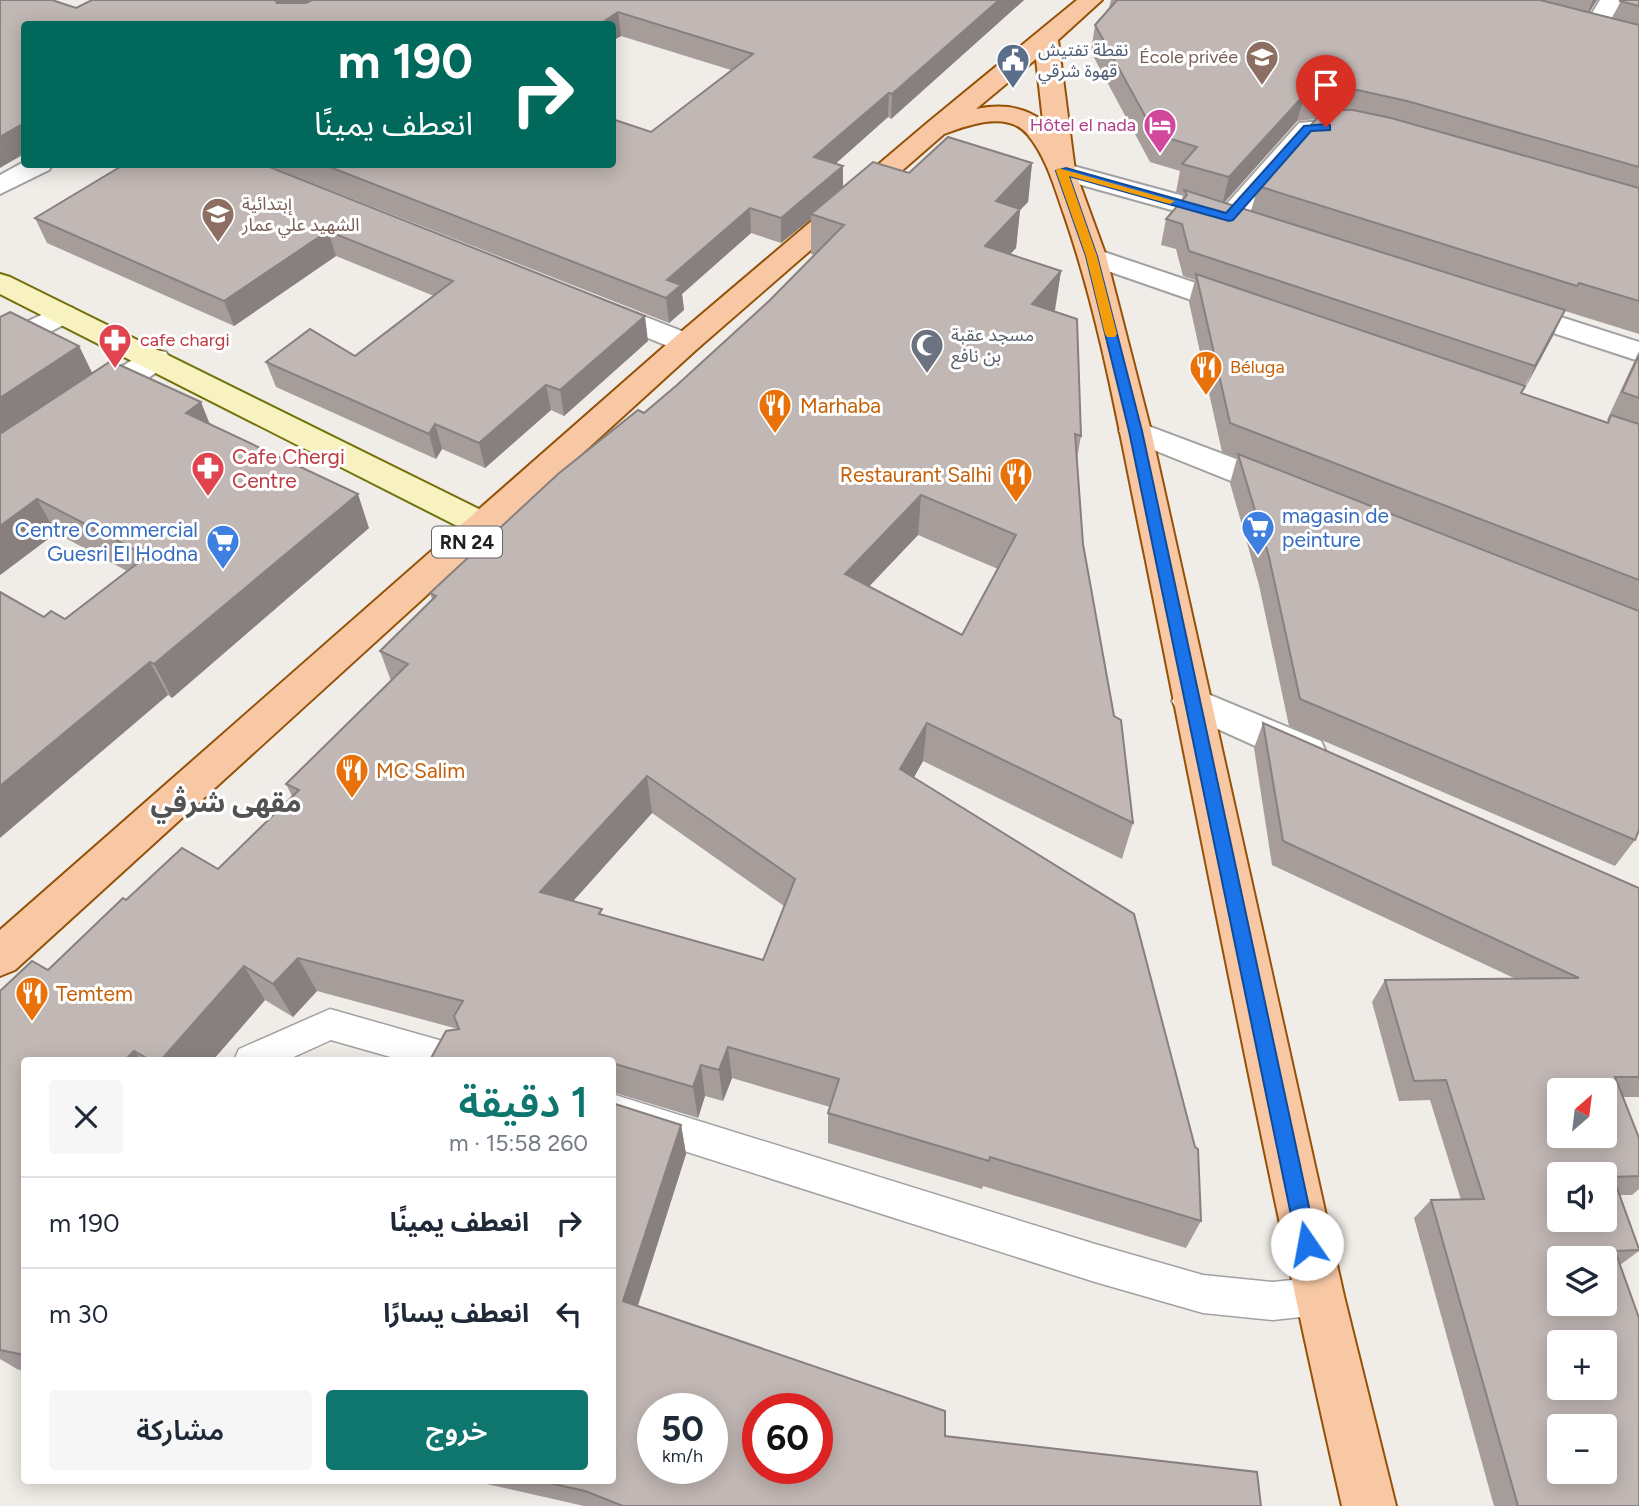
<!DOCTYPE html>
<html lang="ar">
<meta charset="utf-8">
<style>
:root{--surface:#fff;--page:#f6f6f7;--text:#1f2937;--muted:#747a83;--line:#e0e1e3;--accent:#0f766e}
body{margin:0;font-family:Figtree,"Noto Sans Arabic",sans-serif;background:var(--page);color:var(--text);direction:rtl;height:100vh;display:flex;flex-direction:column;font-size:26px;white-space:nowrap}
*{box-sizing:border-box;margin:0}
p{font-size:23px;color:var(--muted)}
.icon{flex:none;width:38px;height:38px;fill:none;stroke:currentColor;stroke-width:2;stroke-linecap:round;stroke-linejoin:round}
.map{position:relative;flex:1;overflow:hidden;direction:ltr}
.side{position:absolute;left:21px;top:1057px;width:595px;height:427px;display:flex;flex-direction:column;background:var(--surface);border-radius:7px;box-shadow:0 4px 18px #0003;direction:rtl}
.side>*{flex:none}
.guide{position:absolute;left:21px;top:21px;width:595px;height:147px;border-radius:7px;box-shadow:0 4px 18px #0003;direction:rtl;background:#00695c;color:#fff;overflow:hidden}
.needle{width:46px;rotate:28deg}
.buttons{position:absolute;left:1547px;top:1078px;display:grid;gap:14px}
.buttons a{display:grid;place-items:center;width:70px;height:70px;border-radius:7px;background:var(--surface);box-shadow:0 4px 18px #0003;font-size:35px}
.speed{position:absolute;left:637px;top:1393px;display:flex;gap:14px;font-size:35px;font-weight:700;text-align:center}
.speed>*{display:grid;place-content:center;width:91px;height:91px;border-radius:50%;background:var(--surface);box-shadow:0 4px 18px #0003;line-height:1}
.speed small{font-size:18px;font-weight:400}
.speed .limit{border:10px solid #d22;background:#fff;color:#111}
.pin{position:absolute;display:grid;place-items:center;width:60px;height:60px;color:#fff;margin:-72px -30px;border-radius:50% 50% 50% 0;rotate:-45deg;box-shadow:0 0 7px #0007}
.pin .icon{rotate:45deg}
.me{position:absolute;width:77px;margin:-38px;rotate:348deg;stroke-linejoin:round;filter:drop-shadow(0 0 5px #0008)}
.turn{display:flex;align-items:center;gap:24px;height:147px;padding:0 28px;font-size:32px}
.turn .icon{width:91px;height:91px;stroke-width:2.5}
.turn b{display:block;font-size:49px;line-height:60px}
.round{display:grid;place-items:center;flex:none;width:74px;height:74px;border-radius:7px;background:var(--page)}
.head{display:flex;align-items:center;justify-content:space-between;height:119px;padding:0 28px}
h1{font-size:42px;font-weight:600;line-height:52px;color:var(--accent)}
.cta{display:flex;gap:14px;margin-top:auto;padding:14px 28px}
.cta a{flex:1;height:80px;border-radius:7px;background:var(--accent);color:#fff;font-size:28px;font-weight:600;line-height:80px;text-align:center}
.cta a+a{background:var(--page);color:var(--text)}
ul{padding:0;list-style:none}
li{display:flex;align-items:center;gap:21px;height:91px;padding:0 28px;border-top:2px solid var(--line)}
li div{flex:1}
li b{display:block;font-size:26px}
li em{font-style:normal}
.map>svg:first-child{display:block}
</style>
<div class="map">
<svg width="1639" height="1506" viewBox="0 0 1639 1506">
<rect width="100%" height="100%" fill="#f0ece7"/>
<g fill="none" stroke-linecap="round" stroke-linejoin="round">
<defs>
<g id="lane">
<path d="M330 1009 453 1044 465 1049 470 1060H401L331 1040 287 1060H234L239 1049Z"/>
<path d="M612 1094 1095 1244 1203 1275 1273 1282 1319 1277 1333 1282 1338 1296 1333 1310 1319 1315 1273 1320 1203 1313 1095 1282 612 1128Z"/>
</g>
<g id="street">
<path d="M1600 0H1622L1600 38H1584L1580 33Z"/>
<path d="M1345 119 1370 125 1374 130 1370 135C1355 139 1332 135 1315 135L1239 224 1229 226 1053 177 1049 171 1053 165 1062 163 1224 207 1299 123Z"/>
<path d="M24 162V164H53L49 170 0 194V175Z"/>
<path d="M1092 248 1252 302 1257 308 1252 314 1242 317 1232 314 1082 262 1078 256 1082 250Z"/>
<path d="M597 298 697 337 701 343 697 349 686 352 675 349 587 313 582 307 587 301Z"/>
<path d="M1508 300 1639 342V361L1498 315 1493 309 1498 303Z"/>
<path d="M63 305 73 308 78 314 73 320 11 352 0 355V334Z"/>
<path d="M155 350 166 352 170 359 166 366 103 408 92 411 81 408 76 401 81 394 144 352Z"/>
<path d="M1135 421 1295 481 1299 489 1295 497 1283 500 1271 497 1124 438 1119 431 1124 424Z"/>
<path d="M1191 687 1321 741 1326 752 1321 763 1307 767 1293 763 1178 711 1172 701 1178 691Z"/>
</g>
<path id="secondary" d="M0 274 10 277 497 518 502 526 497 534 485 538 473 534 0 294Z"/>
<path id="primary" d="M1077 0H1102L1058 40 1075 171 1106 256 1151 431 1344 1296 1396 1506H1342C1270 1192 1209 877 1146 561 1122 447 1103 328 1065 217 1055 189 1047 158 1028 135 1008 110 968 125 944 134L697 349 15 970 0 976V930L675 337 926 124ZM1036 59 1043 121C1023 106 1000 104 976 109Z"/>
</defs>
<!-- lane casing -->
<use href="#lane" stroke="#a1a1a1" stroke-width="3"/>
<!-- street casing -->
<use href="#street" stroke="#a1a1a1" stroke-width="4"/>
<!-- secondary casing -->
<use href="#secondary" stroke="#74700a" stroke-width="4"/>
<!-- primary casing -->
<use href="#primary" stroke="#955207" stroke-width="4"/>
<!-- lane -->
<use href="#lane" fill="#fff" fill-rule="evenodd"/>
<!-- street -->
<use href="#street" fill="#fff" fill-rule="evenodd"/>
<!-- secondary -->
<use href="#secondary" fill="#f7f2bf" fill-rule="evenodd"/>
<!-- primary -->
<use href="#primary" fill="#f8c8a5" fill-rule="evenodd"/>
</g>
<!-- wall -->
<g fill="#a69d9b" fill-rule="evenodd">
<path d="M92 0H1024L891 119 888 117 835 164 843 187 909 173 1032 163 1028 202 1020 210 1016 248 1010 254 1061 271 1054 311 1081 436 1077 459 1083 544 1133 823 1122 859 923 761 914 777 1201 1221 1186 1248 983 1186 982 1189 828 1143V1113L830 1107 732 1078 723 1101 705 1096 698 1118 612 1092V1060L458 1029 317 991 293 1017 265 1000 213 1060H24V1371L17 1369 0 1359V991L48 970 126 900 218 869 292 796 286 784 391 681 380 651 432 599 430 593 677 385 769 301 815 255 811 254V219L781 243 751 233 682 294 684 310 669 323 274 168H271L648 341 564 416 551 410 485 468 442 449 436 459 276 387 266 362 355 356 434 296 336 256 234 326 47 243 35 218 122 167 117 164H612L651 132 731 70 621 36 612 41V24H24L76 8ZM918 535 998 569 962 635 869 586ZM652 813 784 906 763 960 603 916 573 901Z"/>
<path d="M1111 0H1597L1589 12 1613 18 1621 0H1639V334L1565 311 1521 393 1608 422V421L1607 420 1639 351V830L1635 840 1615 866 1289 726 1259 585 1230 483 1237 458 1222 452 1189 302 1195 280 1183 276 1176 249 1161 245 1166 219 1182 201 1183 194 1176 192 1180 171 1150 162 1091 52 1095 25 1109 8ZM1316 119 1258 186 1251 211 1224 203 1297 121Z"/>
<path d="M2 316 79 346 92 373 210 425 369 528 172 698 168 695 44 617 65 619 127 571 56 533 0 575Z"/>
<path d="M1263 723 1639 888V1097H1623L1639 1138V1189L1632 1195H1619L1639 1251 1620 1265 1639 1506H1494L1414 1218 1431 1200H1461L1430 1100 1399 1101 1372 1002 1385 980 1516 979 1272 865 1254 748Z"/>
<path d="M612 1103 681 1125 686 1154 638 1306 945 1436 1261 1506H584L469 1480H612Z"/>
</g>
<!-- shaded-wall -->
<g fill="#87807e">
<path d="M275 0H318L287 17Z"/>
<path d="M999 0H1024L891 119 892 94Z"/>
<path d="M1593 0H1597L1584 21Z"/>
<path d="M618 12 621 36 612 41V24H600Z"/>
<path d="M889 93 888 117 815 182 814 157Z"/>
<path d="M1305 94 1297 121 1222 205 1229 177Z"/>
<path d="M24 123V154L0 168V137Z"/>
<path d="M1032 163 1028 202 1020 210 1016 248 981 285 985 246 996 201Z"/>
<path d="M253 164H273L274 168 262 171Z"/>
<path d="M843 166V191L811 214V219L781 243V218Z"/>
<path d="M750 208 751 233 682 294 684 310 669 323 666 298 667 280Z"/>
<path d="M328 231 336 256 234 326 224 301Z"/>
<path d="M1061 271 1055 310 1027 343 1032 304Z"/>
<path d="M1565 310 1553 336 1523 392 1535 366Z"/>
<path d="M645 316 648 341 564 416 560 390Z"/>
<path d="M79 346 96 381 0 445V398Z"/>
<path d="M546 385 551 410 485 468 479 443Z"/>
<path d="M201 402 215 437 186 413Z"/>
<path d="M435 424 442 449 436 459 429 434Z"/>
<path d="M358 494 369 528 172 698 154 664Z"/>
<path d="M921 495 918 535 844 613 845 574Z"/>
<path d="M37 499 56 533 0 575V526Z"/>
<path d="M150 662 168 695 0 838V786Z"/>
<path d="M927 723 923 761 898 806 900 769Z"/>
<path d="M647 776 652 813 550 927 540 892Z"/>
<path d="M298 958 317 991 293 1017 273 984Z"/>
<path d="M244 966 265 1000 213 1060H161Z"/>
<path d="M728 1047 732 1078 723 1101 719 1070Z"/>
<path d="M134 1051 142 1060H125Z"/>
<path d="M701 1065 705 1096 698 1118 693 1087Z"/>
<path d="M681 1125 686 1154 631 1326 623 1301Z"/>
</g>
<!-- building -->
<g fill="#c1b7b4" stroke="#87807e" stroke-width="2" fill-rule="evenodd">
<path d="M0 0H52L76 8 92 0H275L277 3H306L312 0H999L892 94 889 93 814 157 843 166 781 218 750 208 667 280 681 285 666 298 322 164H612V119L651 132 753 54 618 12 600 24H24V123L0 137Z"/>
<path d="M1117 0H1540L1639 25V167L1407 101 1353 89 1305 94 1229 177 1182 164 1197 147 1155 134 1095 25Z"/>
<path d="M1621 0H1639V6L1620 1Z"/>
<path d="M1324 110H1353L1391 118 1639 188V301L1579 283 1577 286 1258 186Z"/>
<path d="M948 137 1032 163 996 201 1020 209 985 246 1061 271 1032 304 1077 319 1081 436 1075 434 1083 544 1114 716 1121 720 1133 823 927 723 900 769 1134 914 1195 1147 1198 1149 1201 1221 990 1157 989 1161 828 1113 839 1079 728 1047 719 1070 701 1065 693 1087 612 1063V1060H430L446 1031 459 1029 454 1016 463 1001 298 958 273 984 244 966 161 1060H150L134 1051 125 1060H24V1355L0 1350V991L32 961 48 970 123 898 126 900 182 848 218 869 299 790 286 784 408 664 380 651 436 596 430 593 558 474 638 410 644 413 677 385 769 301 844 225 811 214 873 162 909 173ZM921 495 1016 535 962 635 845 574ZM647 776 795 879 763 960 599 914 602 909 540 892Z"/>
<path d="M125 164H262L645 316 560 390 546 385 479 443 435 424 429 434 266 362 310 329 355 356 453 281 328 231 224 301 35 218Z"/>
<path d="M1184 190 1565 310 1535 366 1189 251 1182 224 1166 219 1187 195Z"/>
<path d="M1196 274 1525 386 1521 393 1608 423 1611 415 1639 424V580L1230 423Z"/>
<path d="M10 312 79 346 0 398V317Z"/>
<path d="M1639 355V398L1622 392Z"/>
<path d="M111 361 201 402 186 413 358 494 154 664 150 662 0 786V592L44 617 51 611 65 619 147 556 37 499 0 526V434Z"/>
<path d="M1238 454 1639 611V830L1635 840 1300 699 1269 557Z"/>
<path d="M1263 723 1639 888V1077H1615L1639 1138V1176L1613 1177 1639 1249V1250L1615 1251 1639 1318V1506H1518L1431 1200 1484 1199 1446 1080 1414 1081 1385 980 1579 978 1283 841ZM1559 1090H1605V1136H1559ZM1559 1174H1605V1220H1559ZM1559 1258H1605V1304H1559ZM1559 1342H1605V1388H1559ZM1559 1426H1605V1472H1559Z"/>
<path d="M612 1103 681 1125 623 1301 945 1411V1436L1257 1472 1261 1506H623L585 1491 536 1480H612ZM653 1409H712V1468H653ZM758 1409H817V1468H758Z"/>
</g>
<!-- route -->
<path fill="#1a73e8" stroke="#114b97" stroke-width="2" d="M1326 124 1330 125V130L1311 131 1233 220 1229 221 1069 176 1097 256 1142 431 1317 1244 1314 1251 1307 1254 1300 1251 1297 1244 1129 431 1086 256 1056 171 1066 168 1226 213 1304 126Z"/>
<!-- slow -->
<path fill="#f59e0b" d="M1058 168 1175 201 1170 204 1069 176 1097 256 1117 334 1115 337H1107L1105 334 1086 256 1056 171Z"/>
<!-- icons -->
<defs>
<symbol id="school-pin" viewBox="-11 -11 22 30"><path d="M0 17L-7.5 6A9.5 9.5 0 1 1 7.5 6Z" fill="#8d6e63" stroke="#fff"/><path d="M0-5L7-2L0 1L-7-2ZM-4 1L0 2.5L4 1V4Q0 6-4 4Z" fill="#fff"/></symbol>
<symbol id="civic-pin" viewBox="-11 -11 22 30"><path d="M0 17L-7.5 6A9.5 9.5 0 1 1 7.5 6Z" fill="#5c6f8a" stroke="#fff"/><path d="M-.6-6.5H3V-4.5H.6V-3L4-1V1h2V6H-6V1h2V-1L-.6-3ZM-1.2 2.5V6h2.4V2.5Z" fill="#fff"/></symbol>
<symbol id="hotel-pin" viewBox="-11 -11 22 30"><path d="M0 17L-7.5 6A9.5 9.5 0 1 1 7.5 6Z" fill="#d1479c" stroke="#fff"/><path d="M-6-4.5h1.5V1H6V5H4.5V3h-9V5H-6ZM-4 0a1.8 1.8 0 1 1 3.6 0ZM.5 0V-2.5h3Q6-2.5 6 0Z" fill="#fff"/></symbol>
<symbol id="pharmacy-pin" viewBox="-11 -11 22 30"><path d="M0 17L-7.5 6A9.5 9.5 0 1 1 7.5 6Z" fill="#e0444e" stroke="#fff"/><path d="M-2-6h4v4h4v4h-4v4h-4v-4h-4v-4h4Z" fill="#fff"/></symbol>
<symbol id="mosque-pin" viewBox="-11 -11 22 30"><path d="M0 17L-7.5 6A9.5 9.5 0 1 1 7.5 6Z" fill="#6b7280" stroke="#fff"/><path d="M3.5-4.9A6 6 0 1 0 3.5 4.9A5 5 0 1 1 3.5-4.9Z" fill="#fff"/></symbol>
<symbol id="restaurant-pin" viewBox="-11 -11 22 30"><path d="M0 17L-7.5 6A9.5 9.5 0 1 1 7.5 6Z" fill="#e8710a" stroke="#fff"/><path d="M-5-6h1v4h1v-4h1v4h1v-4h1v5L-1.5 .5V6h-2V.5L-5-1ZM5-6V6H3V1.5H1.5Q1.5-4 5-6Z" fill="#fff"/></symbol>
<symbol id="supermarket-pin" viewBox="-11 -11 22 30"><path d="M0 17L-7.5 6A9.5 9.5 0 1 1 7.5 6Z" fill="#3f7fe0" stroke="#fff"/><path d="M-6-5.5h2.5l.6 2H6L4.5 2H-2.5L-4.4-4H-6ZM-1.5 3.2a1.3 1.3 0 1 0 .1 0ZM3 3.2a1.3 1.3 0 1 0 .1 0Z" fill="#fff"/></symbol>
</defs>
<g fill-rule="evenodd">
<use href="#school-pin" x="1243" y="38" width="38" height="52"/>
<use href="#civic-pin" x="994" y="41" width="38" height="52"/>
<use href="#hotel-pin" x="1141" y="106" width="38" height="52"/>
<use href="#school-pin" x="199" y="195" width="38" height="52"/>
<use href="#pharmacy-pin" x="96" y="321" width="38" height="52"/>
<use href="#mosque-pin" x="908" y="326" width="38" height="52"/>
<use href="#restaurant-pin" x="1187" y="348" width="38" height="52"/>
<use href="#restaurant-pin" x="756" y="386" width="38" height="52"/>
<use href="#pharmacy-pin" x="189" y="449" width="38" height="52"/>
<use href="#restaurant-pin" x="997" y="455" width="38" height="52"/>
<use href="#supermarket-pin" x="1239" y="508" width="38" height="52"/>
<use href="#supermarket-pin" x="204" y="522" width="38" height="52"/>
<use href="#restaurant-pin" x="333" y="751" width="38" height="52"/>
<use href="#restaurant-pin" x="13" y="974" width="38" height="52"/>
</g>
<g text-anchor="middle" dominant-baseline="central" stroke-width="6" stroke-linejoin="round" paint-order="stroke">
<!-- far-service labels -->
<g font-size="18" fill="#4e5e75" stroke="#fff" text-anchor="start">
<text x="1038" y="50">نقطة تفتيش<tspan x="1038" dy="21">قهوة شرقي</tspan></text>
</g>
<!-- far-education labels -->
<g font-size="18" fill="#785e54" stroke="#fff" text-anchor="end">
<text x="1238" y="57">École privée</text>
<text x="242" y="204" text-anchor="start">إبتدائية<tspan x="242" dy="21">الشهيد علي عمار</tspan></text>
</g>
<!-- far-hotel labels -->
<g font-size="18" fill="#b23c85" stroke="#fff" text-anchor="end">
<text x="1136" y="125">Hôtel el nada</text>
</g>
<!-- far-worship labels -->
<g font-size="18" fill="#5b616d" stroke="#fff" text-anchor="start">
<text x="951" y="335">مسجد عقبة<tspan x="951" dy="21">بن نافع</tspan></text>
</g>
<!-- far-health labels -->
<g font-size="18" fill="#be3a42" stroke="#fff" text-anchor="start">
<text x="140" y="340">cafe chargi</text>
</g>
<!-- far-food labels -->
<g font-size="18" fill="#c56008" stroke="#fff" text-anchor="start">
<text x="1230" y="367">Béluga</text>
</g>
<!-- shield labels -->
<rect fill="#fff" stroke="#636363" stroke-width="2" x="432" y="526.5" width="70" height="31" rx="5"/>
<g font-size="19" font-weight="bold" fill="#202020">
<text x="467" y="542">RN 24</text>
</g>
<!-- food labels -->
<g font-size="21" fill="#c56008" stroke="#fff" text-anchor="start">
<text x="800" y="405">Marhaba</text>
<text x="992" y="474" text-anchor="end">Restaurant Salhi</text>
<text x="376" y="770">MC Salim</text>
<text x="56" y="993">Temtem</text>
</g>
<!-- health labels -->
<g font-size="21" fill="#be3a42" stroke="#fff" text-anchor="start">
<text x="232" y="456">Cafe Chergi<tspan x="232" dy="24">Centre</tspan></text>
</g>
<!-- shop labels -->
<g font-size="21" fill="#366cbe" stroke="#fff" text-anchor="start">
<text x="1282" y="515">magasin de<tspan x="1282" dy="24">peinture</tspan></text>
<text x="198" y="529" text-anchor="end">Centre Commercial<tspan x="198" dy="24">Guesri El Hodna</tspan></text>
</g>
<!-- district labels -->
<g font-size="28" font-weight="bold" fill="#535353" stroke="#fff">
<text x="226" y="802">مقهى شرڨي</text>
</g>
</g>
</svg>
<div class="buttons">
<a><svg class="needle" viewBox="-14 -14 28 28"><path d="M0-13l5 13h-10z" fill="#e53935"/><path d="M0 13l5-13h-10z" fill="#747a83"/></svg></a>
<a><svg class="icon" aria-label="sound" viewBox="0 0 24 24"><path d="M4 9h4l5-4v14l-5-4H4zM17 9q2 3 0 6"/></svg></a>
<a><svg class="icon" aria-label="layers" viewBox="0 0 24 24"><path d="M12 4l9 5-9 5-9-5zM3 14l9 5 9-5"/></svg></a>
<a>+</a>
<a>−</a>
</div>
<div class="speed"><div>50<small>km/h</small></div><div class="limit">60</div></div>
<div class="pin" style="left:1326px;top:127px;background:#d93025"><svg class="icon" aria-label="arrive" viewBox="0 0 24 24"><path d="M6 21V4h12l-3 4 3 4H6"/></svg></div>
<svg class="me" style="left:1307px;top:1244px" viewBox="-20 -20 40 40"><circle r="19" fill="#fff"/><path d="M0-13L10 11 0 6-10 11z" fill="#1a73e8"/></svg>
<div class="guide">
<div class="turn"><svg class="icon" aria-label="right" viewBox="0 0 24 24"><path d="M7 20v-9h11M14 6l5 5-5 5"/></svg><div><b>190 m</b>انعطف يمينًا</div></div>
</div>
<section class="side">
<div class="head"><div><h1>1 دقيقة</h1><p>260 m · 15:58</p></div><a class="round"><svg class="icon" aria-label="close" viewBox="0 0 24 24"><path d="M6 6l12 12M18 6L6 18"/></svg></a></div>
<ul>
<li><svg class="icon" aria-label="right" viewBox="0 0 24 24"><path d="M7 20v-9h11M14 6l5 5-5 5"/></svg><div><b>انعطف يمينًا</b></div><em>190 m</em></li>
<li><svg class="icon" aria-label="left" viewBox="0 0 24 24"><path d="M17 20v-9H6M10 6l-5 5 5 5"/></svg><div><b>انعطف يسارًا</b></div><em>30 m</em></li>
</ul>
<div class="cta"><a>خروج</a><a>مشاركة</a></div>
</section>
</div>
